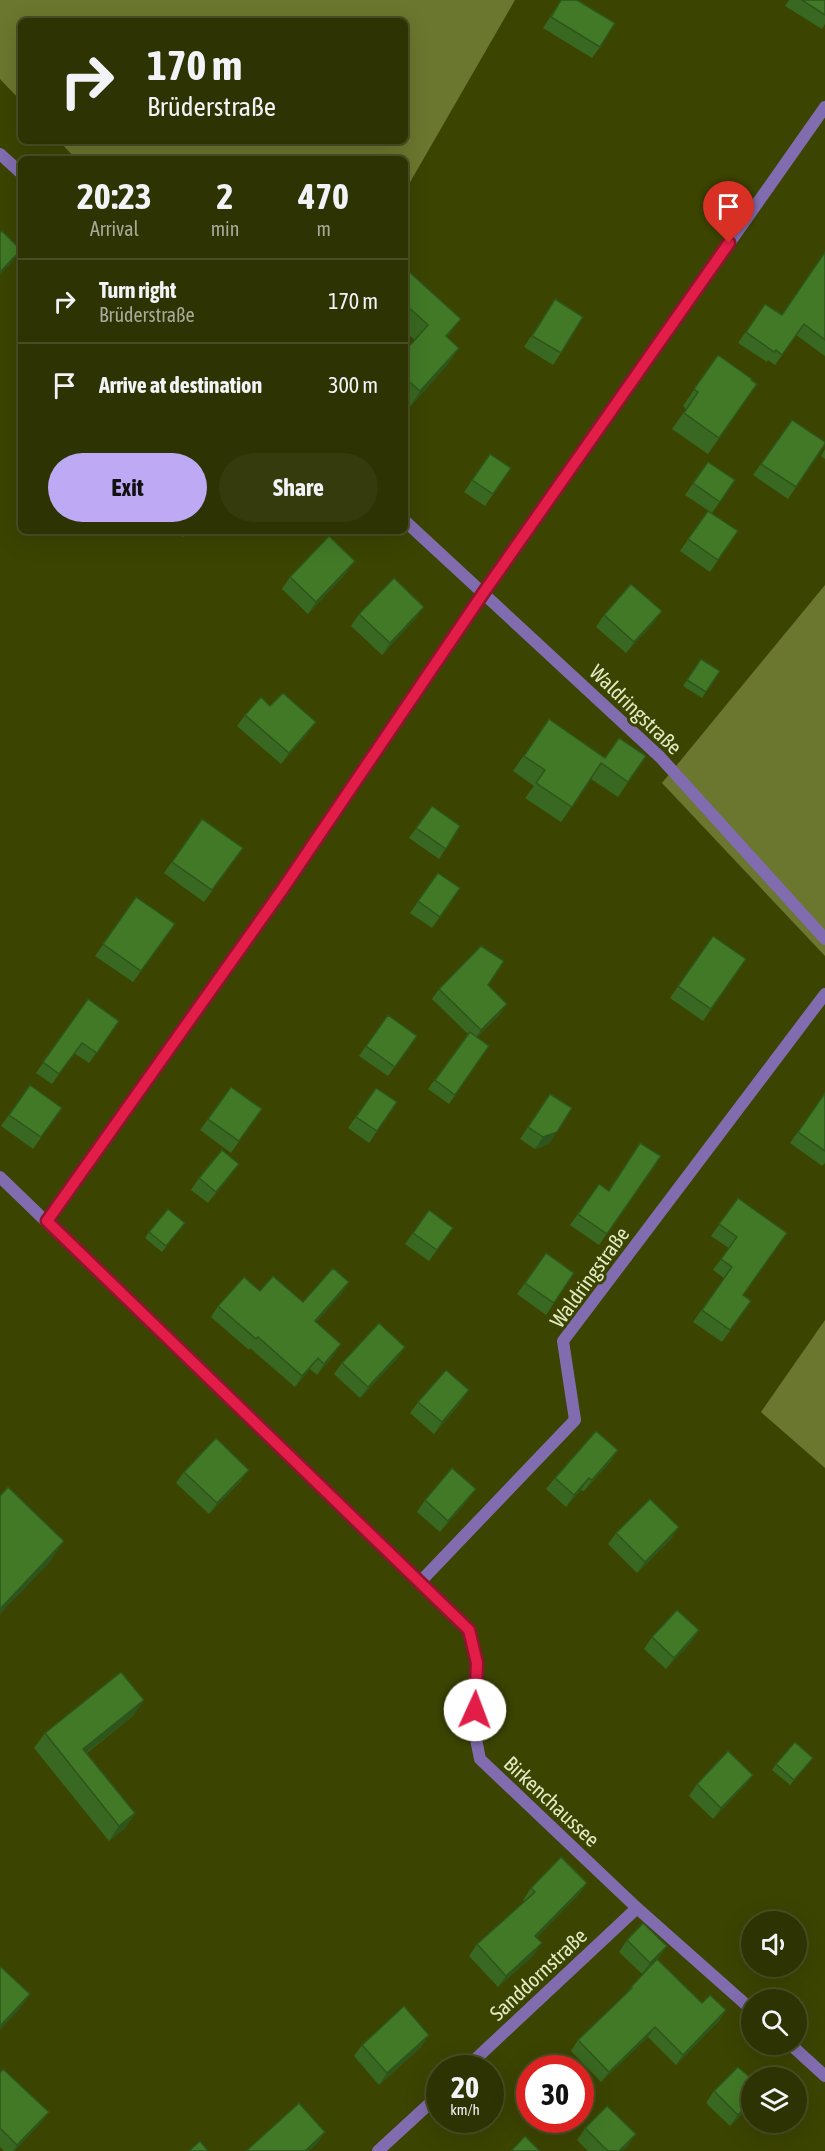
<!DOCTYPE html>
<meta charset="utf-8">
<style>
:root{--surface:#2d3302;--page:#353b0c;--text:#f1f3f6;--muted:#a7aa99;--line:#484e24;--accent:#bea9f4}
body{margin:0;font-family:"Asap Condensed",sans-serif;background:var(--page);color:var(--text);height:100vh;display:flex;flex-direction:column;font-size:22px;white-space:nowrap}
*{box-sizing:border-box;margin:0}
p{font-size:20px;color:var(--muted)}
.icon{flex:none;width:33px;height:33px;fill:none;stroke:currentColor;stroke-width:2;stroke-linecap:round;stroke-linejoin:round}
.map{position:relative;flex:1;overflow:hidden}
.sheet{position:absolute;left:18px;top:156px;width:390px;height:378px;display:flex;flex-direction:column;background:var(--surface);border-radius:9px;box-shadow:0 6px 24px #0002,0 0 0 2px var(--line)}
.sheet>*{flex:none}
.banner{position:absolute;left:18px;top:18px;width:390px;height:126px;border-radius:9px;box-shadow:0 6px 24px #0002,0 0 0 2px var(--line);background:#2d3302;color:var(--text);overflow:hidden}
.tools{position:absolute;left:741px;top:1911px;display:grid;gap:12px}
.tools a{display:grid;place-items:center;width:66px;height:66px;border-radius:50%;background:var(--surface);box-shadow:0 6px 24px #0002,0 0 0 2px var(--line);font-size:30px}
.speed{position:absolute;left:426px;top:2055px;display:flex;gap:12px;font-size:30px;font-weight:700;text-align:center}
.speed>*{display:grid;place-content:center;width:78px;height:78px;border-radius:50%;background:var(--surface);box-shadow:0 6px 24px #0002,0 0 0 2px var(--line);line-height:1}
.speed small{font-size:15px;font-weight:400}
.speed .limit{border:9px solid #d22;background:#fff;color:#111}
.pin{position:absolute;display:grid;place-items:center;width:51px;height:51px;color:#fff;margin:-62px -26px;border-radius:50% 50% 50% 0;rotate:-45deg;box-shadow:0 0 6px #0007}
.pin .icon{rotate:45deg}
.me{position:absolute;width:66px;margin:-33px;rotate:2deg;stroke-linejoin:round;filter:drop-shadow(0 0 4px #0008)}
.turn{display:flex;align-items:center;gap:21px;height:126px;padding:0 30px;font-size:27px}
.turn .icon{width:78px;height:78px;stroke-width:2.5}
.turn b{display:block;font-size:42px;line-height:51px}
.eta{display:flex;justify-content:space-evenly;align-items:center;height:102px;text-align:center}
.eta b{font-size:36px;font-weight:700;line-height:42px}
.button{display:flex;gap:12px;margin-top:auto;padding:12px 30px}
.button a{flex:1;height:69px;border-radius:36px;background:var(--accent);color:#111;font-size:24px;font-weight:700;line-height:69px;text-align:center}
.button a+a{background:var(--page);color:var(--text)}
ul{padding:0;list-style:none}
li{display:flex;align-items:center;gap:18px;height:84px;padding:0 30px;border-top:2px solid var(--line)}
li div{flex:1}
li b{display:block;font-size:22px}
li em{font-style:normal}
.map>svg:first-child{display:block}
</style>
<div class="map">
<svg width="825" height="2151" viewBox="0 0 825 2151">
<rect width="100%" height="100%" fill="#3c4402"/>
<!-- forest -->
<g fill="#6b762e">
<path d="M0 0H515L405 191V159H76L59 141H405V21H21V101L0 79Z"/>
<path d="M825 585V956L662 783Z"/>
<path d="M825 1320V1468L761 1412Z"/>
</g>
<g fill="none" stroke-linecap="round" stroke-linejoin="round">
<!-- street -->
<g stroke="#806cae" stroke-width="12">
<path d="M0 154 21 173"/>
<path d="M405 521 660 757 825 939"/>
<path d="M0 1177 469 1630 477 1663 475 1734 480 1759 637 1908 752 2010"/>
<path d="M47 1221 282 890 484 592 825 107"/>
<path d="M421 1581 575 1420 563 1341 825 994"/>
<path d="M790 2044 825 2076"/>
<path d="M466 2068 637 1908"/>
<path d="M378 2151 440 2094"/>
</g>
</g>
<!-- wall -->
<g fill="#386821">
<path d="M561 0H577L600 47 592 58 543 28Z"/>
<path d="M789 0H825V24L822 29 785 6Z"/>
<path d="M825 252V356L796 335 775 365 768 360 767 362 738 343 765 304 782 315Z"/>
<path d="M405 268 447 338 459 348 447 365 409 408 405 405V351L415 340 405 332Z"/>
<path d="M555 299 561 353 553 365 524 347Z"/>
<path d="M718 355 757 384 708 454 672 429 686 409 683 406Z"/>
<path d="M792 420 825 444 788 499 753 475Z"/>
<path d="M825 449V459L821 456Z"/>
<path d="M490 454 511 468 485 506 464 492Z"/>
<path d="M708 462 735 480 712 513 685 495Z"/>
<path d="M708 511 738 531 710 572 680 551Z"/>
<path d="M176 531H189L183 537Z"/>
<path d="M347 572 308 614 282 589 290 577Z"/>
<path d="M359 614 416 618 382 655 351 626Z"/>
<path d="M604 615 654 622 626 653 596 627Z"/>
<path d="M701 659 720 671 702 698 683 686Z"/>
<path d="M270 706 308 733 281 764 237 726 245 715Z"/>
<path d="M549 719 605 758 646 756 618 797 591 779 561 822 525 798 534 786 513 771Z"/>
<path d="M432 806 460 826 439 859 409 838Z"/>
<path d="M202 819 243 848 204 902 164 873Z"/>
<path d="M438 873 460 888 432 928 410 913Z"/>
<path d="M136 897 175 924 133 982 95 956Z"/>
<path d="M713 936 746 959 703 1021 670 998Z"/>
<path d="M488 985 500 1014 477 1037 489 1046 449 1104 428 1089 468 1034 432 999 439 989Z"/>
<path d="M88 999 119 1021 89 1063 74 1053 52 1084 36 1073Z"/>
<path d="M388 1015 417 1036 388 1076 359 1056Z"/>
<path d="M30 1085 62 1108 33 1149 1 1126Z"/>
<path d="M231 1087 262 1109 231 1153 200 1130Z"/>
<path d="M376 1088 397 1102 369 1143 348 1128Z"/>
<path d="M825 1093V1163L822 1166 790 1143Z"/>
<path d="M550 1094 549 1144 535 1149 520 1139Z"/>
<path d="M640 1143 661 1156 599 1245 570 1225 599 1184 608 1191Z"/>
<path d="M231 1175 208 1203 191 1190 199 1178Z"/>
<path d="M738 1198 743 1295 751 1301 722 1342 693 1322 724 1278 713 1270 729 1248 711 1236Z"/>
<path d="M429 1210 453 1228 429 1261 405 1244Z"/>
<path d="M185 1223 162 1252 145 1238 149 1232Z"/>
<path d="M546 1253 574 1273 546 1315 517 1294Z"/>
<path d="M260 1291 303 1302 342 1293 316 1322 334 1355 317 1375 310 1369 295 1387 250 1348 249 1350 211 1317 218 1306Z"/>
<path d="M397 1359 360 1398 334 1374 342 1363Z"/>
<path d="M418 1402H461L434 1434 410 1413Z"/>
<path d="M618 1450 610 1462 584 1491 581 1490 566 1507 546 1489 555 1478Z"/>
<path d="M184 1472 241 1481 209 1514 176 1483Z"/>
<path d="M425 1500H468L440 1532 417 1512Z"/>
<path d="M679 1527 671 1539 637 1573 608 1544 616 1533Z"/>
<path d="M699 1630 691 1642 666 1669 644 1649 652 1637Z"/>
<path d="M134 1715 87 1753 135 1813 125 1828 109 1841 34 1748 45 1733Z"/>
<path d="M813 1758 790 1785 772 1770 776 1764Z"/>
<path d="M753 1775 744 1786 713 1819 689 1796 697 1784Z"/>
<path d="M587 1883 579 1894 536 1938 534 1955 498 1987 469 1956 477 1944 525 1901 523 1900 531 1888Z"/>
<path d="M627 1940 667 1946 659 1957 642 1974 619 1952Z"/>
<path d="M631 1987 702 2003 726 2010 719 2021 676 2065 648 2037 601 2082 571 2051 578 2040 624 1996Z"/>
<path d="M362 2045 421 2047 379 2085 354 2056Z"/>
<path d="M0 2073 49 2112 41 2123 14 2151H4L0 2147Z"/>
<path d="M714 2091 752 2104 730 2126 706 2103Z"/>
<path d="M585 2128 636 2134 628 2145 622 2151H588L577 2140Z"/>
</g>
<!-- shaded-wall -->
<g fill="#2e551b">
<path d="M21 250 13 261 0 275V272Z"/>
<path d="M461 319 449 335 434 353 446 336Z"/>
<path d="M459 348 447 365 409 408 420 391Z"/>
<path d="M355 561 347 572 308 614 316 602Z"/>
<path d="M424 607 416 618 382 655 390 643Z"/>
<path d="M662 611 654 622 626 653 634 642Z"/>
<path d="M316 722 308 733 281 764 289 753Z"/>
<path d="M507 1004 500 1014 474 1040 481 1030Z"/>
<path d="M557 1132 549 1144 535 1149 543 1137Z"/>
<path d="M239 1164 231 1175 208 1203 216 1192Z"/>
<path d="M349 1282 342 1293 307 1332 315 1321Z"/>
<path d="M341 1344 334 1355 317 1375 324 1364Z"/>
<path d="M405 1347 397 1359 360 1398 368 1387Z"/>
<path d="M318 1358 310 1369 295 1387 302 1376Z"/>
<path d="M469 1390 461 1402 434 1434 442 1422Z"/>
<path d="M618 1450 610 1462 584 1491 592 1480Z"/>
<path d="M249 1470 241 1481 209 1514 217 1503Z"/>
<path d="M589 1478 581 1490 566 1507 574 1495Z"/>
<path d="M476 1489 468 1500 440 1532 448 1521Z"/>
<path d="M679 1527 671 1539 637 1573 645 1562Z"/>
<path d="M64 1541 50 1562 0 1614V1609Z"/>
<path d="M699 1630 691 1642 666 1669 674 1658Z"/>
<path d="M144 1700 134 1715 73 1763 83 1749Z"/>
<path d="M753 1775 744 1786 713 1819 721 1808Z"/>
<path d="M135 1813 125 1828 109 1841 119 1826Z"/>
<path d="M587 1883 579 1894 527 1948 535 1936Z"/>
<path d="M542 1943 534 1955 498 1987 506 1976Z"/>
<path d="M667 1946 659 1957 642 1974 650 1963Z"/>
<path d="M30 1994 18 2011 0 2030V2026Z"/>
<path d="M726 2010 719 2021 676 2065 683 2055Z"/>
<path d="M655 2027 648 2037 601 2082 609 2072Z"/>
<path d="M429 2035 421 2047 379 2085 387 2073Z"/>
<path d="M752 2100V2104L730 2126 738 2115Z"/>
<path d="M49 2112 41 2123 14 2151H13L17 2145Z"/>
<path d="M325 2132 317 2144 309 2151H305Z"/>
<path d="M636 2134 628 2145 622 2151H619Z"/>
</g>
<!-- building -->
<g fill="#417926" stroke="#2e551b" stroke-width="1.5">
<path d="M561 0H577L615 23 600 47 551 17Z"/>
<path d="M802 0H825V15Z"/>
<path d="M2 231 21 250 0 272V233Z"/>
<path d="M825 252V340L804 324 782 355 776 350 774 352 746 332 765 304 782 315Z"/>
<path d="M405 268 461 319 446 336 459 348 420 391 405 378V351L428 325 405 304Z"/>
<path d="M555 299 583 317 561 353 532 336Z"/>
<path d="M718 355 752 379 751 380 757 384 719 438 684 413 698 392 694 389Z"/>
<path d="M792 420 825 442V444L796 487 761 464Z"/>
<path d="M490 454 511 468 493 494 472 480Z"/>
<path d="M708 462 735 480 720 502 693 483Z"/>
<path d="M708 511 738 531 718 560 688 539Z"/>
<path d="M329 536 355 561 316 602 290 577Z"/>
<path d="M394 578 424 607 390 643 359 614Z"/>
<path d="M631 584 662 611 634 642 604 615Z"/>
<path d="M701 659 720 671 706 692 687 680Z"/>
<path d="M283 693 316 722 289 753 245 715 261 697 270 706Z"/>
<path d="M549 719 605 758 619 738 646 756 628 782 601 763 572 807 536 783 545 770 524 756Z"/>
<path d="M432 806 460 826 446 849 416 828Z"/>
<path d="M202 819 243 848 212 890 172 862Z"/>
<path d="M438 873 460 888 440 917 418 901Z"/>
<path d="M136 897 175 924 141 971 103 944Z"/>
<path d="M713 936 746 959 711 1009 678 986Z"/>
<path d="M481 946 504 961 488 985 507 1004 481 1030 439 989Z"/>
<path d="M88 999 119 1021 97 1053 82 1043 59 1074 43 1062Z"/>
<path d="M388 1015 417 1036 395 1067 366 1046Z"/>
<path d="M470 1032 489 1046 455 1095 435 1080Z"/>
<path d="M30 1085 62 1108 41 1137 9 1115Z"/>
<path d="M231 1087 262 1109 239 1141 208 1119Z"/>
<path d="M376 1088 397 1102 377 1131 356 1117Z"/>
<path d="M825 1093V1151L798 1132Z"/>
<path d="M550 1094 572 1108 557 1132 543 1137 528 1127Z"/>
<path d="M640 1143 661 1156 607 1234 578 1214 599 1184 609 1191Z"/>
<path d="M222 1150 239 1164 216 1192 199 1178Z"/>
<path d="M738 1198 787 1233 743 1295 751 1301 730 1330 702 1310 732 1267 721 1259 737 1237 719 1224Z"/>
<path d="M168 1209 185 1223 166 1246 149 1232Z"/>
<path d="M429 1210 453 1228 437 1250 413 1233Z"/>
<path d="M546 1253 574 1273 554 1303 525 1283Z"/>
<path d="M333 1268 349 1282 315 1321 341 1344 324 1364 318 1358 302 1376 258 1337 256 1339 218 1306 244 1277 260 1291 273 1276 303 1302Z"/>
<path d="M379 1323 405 1347 368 1387 342 1363Z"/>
<path d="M446 1370 469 1390 442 1422 418 1402Z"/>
<path d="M596 1431 618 1450 592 1480 589 1478 574 1495 555 1478Z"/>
<path d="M216 1438 249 1470 217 1503 184 1472Z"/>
<path d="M452 1468 476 1489 448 1521 425 1500Z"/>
<path d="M8 1487 64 1541 0 1609V1496Z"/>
<path d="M650 1499 679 1527 645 1562 616 1533Z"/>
<path d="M677 1610 699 1630 674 1658 652 1637Z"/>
<path d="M121 1672 144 1700 83 1749 135 1813 119 1826 45 1733Z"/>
<path d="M795 1742 813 1758 794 1780 776 1764Z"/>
<path d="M728 1751 753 1775 721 1808 697 1784Z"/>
<path d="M561 1857 587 1883 535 1936 542 1943 506 1976 477 1944 535 1892 531 1888Z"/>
<path d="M643 1923 667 1946 650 1963 627 1940Z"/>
<path d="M657 1959 702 2003 710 1995 726 2010 683 2055 655 2027 609 2072 578 2040 632 1988 631 1987Z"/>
<path d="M0 1966 30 1994 0 2026Z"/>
<path d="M404 2006 429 2035 387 2073 362 2045Z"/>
<path d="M738 2067 752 2079V2100L738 2115 714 2091Z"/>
<path d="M3 2069 49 2112 17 2145 0 2128V2073Z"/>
<path d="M299 2103 325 2132 305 2151H246Z"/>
<path d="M607 2106 636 2134 619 2151H608L585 2128Z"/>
<path d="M525 2136 540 2151H511Z"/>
<path d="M200 2141 208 2151H189Z"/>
</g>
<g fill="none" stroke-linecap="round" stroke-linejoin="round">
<defs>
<path id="route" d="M475 1710 477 1663 469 1630 47 1221 282 890 484 592 729 243"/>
</defs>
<!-- route casing -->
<use href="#route" stroke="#92132f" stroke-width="15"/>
<!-- route -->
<use href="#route" stroke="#e11d48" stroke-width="10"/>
</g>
<g text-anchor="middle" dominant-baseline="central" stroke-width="6" stroke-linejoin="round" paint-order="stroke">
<!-- street labels -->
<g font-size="21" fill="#e1eac3" stroke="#3c4402">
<text transform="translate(636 709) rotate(44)">Waldringstraße</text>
<text transform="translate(589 1277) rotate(-54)">Waldringstraße</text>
<text transform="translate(552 1801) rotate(43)">Birkenchaussee</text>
<text transform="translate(538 1974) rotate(-43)">Sanddornstraße</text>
</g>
</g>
</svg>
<div class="tools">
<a><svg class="icon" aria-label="sound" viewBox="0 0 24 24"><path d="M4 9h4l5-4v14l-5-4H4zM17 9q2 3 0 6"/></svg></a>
<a><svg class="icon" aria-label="search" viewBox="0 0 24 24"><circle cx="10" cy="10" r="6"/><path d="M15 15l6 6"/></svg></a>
<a><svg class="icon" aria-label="layers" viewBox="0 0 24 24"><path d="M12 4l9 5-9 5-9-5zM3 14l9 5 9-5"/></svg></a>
</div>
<div class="speed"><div>20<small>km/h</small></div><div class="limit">30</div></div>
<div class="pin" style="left:729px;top:243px;background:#d93025"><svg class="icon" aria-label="arrive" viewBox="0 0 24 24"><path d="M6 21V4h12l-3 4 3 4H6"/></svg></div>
<svg class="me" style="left:475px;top:1710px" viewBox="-20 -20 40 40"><circle r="19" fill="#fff"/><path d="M0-13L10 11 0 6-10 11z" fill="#e11d48"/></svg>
<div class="banner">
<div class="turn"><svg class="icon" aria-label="right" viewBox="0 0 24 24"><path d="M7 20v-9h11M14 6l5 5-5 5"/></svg><div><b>170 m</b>Brüderstraße</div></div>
</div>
<section class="sheet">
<div class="eta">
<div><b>20:23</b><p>Arrival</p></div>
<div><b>2</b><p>min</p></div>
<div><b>470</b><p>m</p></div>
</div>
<ul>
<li><svg class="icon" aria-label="right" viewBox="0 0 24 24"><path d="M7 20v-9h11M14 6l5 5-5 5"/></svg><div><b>Turn right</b><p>Brüderstraße</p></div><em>170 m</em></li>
<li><svg class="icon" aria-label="arrive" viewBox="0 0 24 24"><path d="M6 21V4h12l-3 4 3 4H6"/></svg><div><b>Arrive at destination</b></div><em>300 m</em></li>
</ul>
<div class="button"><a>Exit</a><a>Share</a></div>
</section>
</div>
